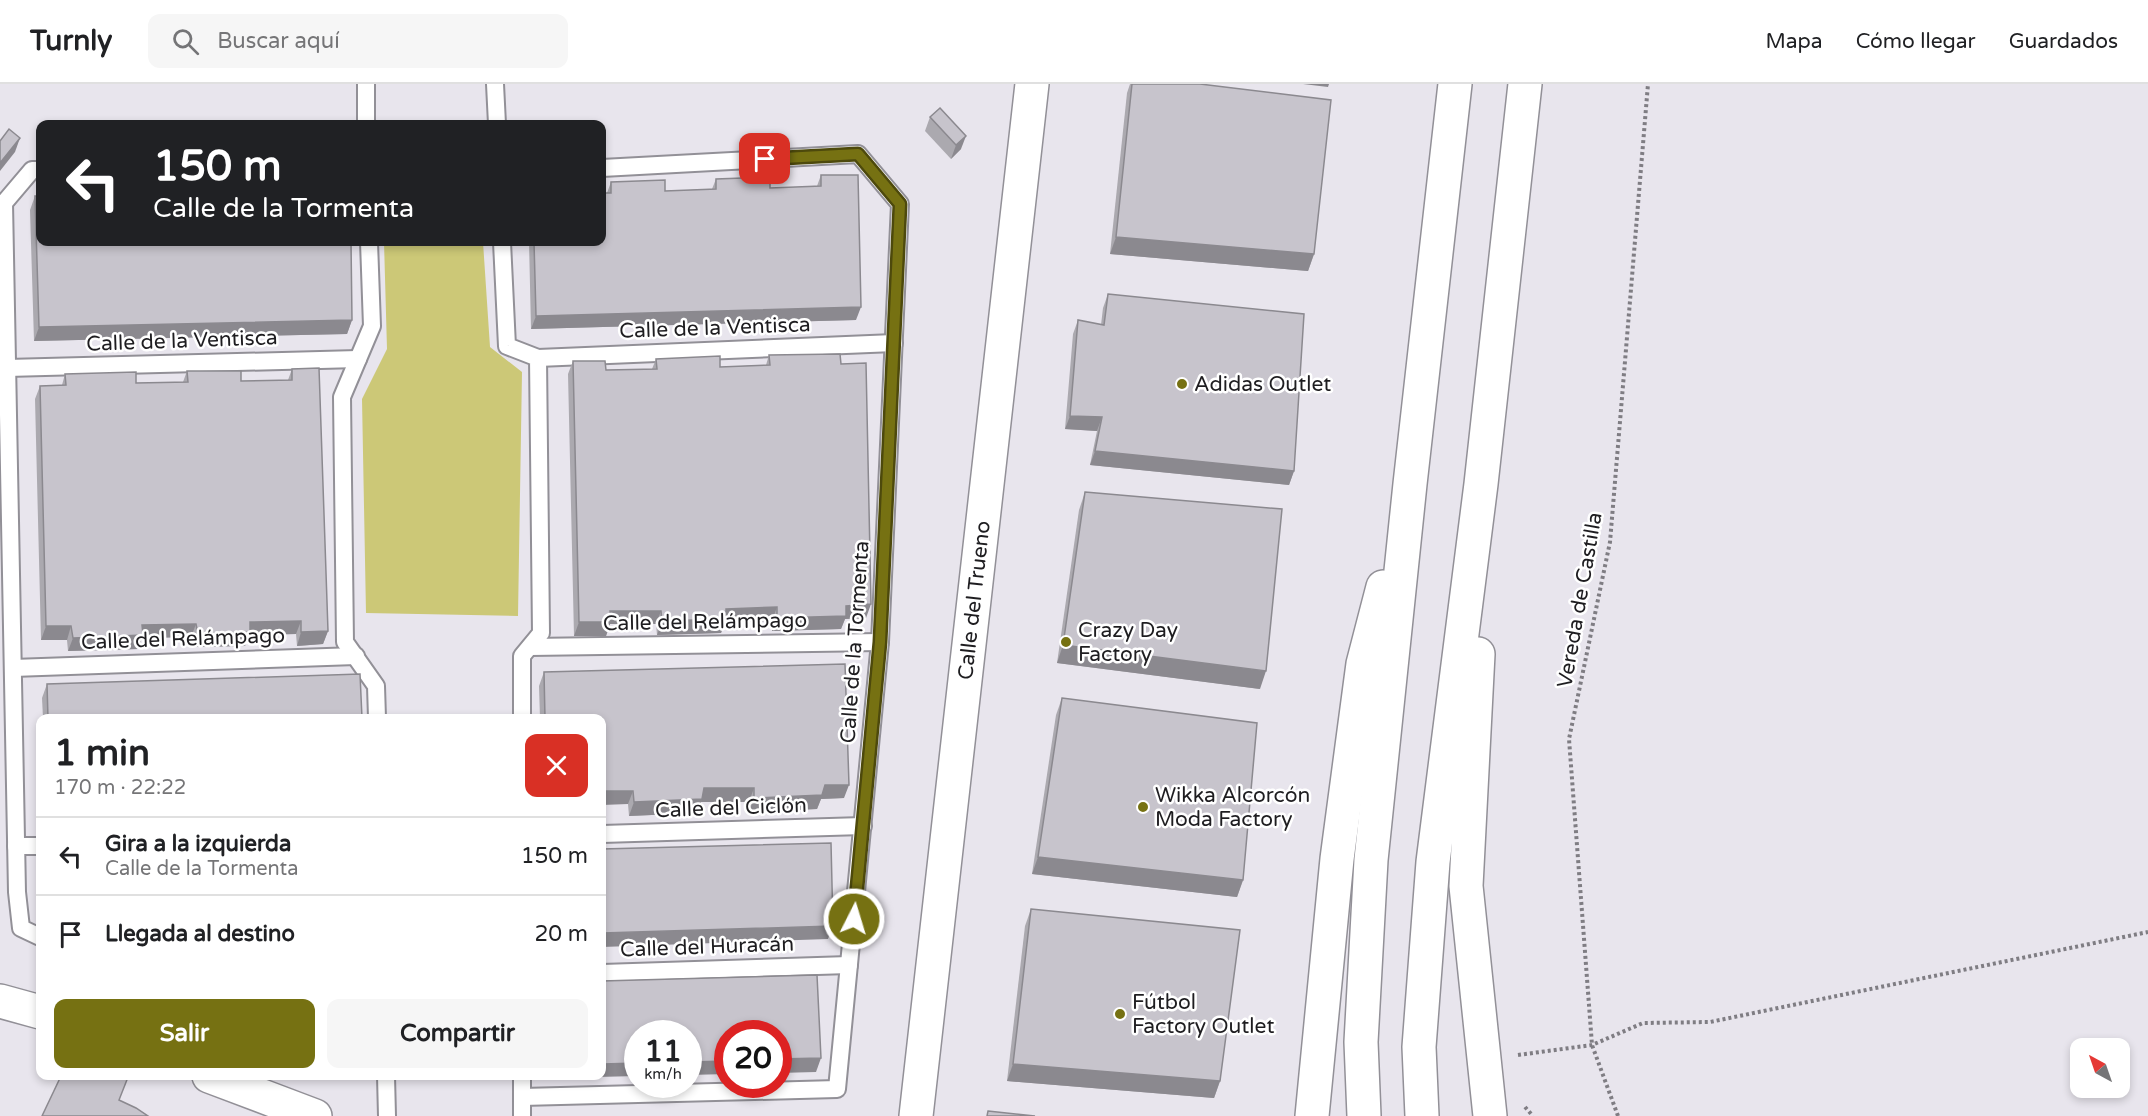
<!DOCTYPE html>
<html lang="es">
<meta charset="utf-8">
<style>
:root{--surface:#fff;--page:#f6f6f6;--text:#202124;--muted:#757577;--line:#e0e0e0;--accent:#767112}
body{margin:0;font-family:"Varela Round",sans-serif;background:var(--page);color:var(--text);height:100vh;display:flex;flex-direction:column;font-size:22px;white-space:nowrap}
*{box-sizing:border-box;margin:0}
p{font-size:20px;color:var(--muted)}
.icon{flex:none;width:33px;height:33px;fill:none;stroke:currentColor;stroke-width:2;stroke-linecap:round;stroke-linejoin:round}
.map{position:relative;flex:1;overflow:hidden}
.sheet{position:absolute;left:36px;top:630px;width:570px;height:366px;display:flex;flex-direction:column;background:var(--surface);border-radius:12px;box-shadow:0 3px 9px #0003}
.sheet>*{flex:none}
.banner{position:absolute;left:36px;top:36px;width:570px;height:126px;border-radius:12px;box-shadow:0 3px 9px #0003;background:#202124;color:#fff;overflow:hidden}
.needle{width:39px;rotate:320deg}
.fabs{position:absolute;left:2070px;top:954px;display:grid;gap:12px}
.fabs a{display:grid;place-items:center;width:60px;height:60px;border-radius:12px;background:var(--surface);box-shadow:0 3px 9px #0003;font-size:30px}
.speed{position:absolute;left:624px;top:936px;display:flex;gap:12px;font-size:30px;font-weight:700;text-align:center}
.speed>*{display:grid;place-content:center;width:78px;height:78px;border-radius:50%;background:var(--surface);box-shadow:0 3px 9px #0003;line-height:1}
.speed small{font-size:15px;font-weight:400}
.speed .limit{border:9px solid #d22;background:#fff;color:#111}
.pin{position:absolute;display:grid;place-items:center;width:51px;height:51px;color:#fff;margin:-26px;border-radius:12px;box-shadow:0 3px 9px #0006}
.me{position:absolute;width:66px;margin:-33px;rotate:5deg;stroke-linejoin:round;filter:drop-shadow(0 0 4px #0008)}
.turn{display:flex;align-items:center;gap:21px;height:126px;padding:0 18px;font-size:27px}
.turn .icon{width:78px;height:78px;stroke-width:2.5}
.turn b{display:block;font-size:42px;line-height:51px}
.round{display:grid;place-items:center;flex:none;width:63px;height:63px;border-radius:12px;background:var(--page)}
.head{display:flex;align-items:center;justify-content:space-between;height:102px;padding:0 18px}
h1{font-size:36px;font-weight:700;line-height:45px}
.action{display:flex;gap:12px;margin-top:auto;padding:12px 18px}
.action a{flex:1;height:69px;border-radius:12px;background:var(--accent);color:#fff;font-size:24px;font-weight:700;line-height:69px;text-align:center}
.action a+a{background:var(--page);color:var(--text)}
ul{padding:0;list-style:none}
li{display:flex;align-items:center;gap:18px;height:78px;padding:0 18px;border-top:2px solid var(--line)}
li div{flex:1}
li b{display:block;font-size:22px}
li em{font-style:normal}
header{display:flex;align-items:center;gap:36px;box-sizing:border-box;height:84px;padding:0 30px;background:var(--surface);border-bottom:2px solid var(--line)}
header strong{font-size:28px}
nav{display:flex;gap:33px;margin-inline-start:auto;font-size:21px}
.search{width:420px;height:54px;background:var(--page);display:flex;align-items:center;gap:15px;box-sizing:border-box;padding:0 21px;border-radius:12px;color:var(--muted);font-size:22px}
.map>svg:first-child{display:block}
</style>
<header>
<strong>Turnly</strong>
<div class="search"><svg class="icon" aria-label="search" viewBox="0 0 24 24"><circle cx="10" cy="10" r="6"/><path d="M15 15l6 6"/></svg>Buscar aquí</div>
<nav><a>Mapa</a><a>Cómo llegar</a><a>Guardados</a></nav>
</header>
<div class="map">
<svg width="2148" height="1032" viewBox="0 0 2148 1032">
<rect width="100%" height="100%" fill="#e8e5ed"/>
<!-- green -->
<path fill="#ccc877" d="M384 158H483L490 263 522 288 518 532 366 529 362 315 387 265Z"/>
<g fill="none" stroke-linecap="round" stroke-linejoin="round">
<defs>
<g id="lane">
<path d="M366 0V40"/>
<path d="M495 0 497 40"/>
<path d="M40 86H32L4 119 17 808 21 844 40 853"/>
<path d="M369 158 372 242 342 313 345 558 376 602 377 634"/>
<path d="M502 158 507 262 538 274 541 549 522 572V634"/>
<path d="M538 274 894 259"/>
<path d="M7 284 358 275"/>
<path d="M530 563 880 558"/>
<path d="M13 584 356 572"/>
<path d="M602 750 863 742"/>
<path d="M16 762H40"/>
<path d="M602 889 849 881"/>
<path d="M386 992 387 1032"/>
<path d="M522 992V1032"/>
<path d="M522 1013 837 1005 880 558 900 120 858 70 602 84"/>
</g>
<g id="street">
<path d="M0 917 40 928"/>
<path d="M209 992 315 1032"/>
<path id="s1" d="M916 1032 1032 0"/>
</g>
<g id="highway">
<path d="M1478 570 1466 802 1490 1032"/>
<path d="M1312 1032 1337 775 1363 580 1383 503"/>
<path d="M1364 1032 1361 958 1371 776 1410 400 1455 0"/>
<path d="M1422 1032 1419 963 1433 778 1481 400 1525 0"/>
</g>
</defs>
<!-- lane casing -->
<use href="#lane" stroke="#929097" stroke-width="20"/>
<!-- street casing -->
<use href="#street" stroke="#929097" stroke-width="36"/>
<!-- highway casing -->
<use href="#highway" stroke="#929097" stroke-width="36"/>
<!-- path -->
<g stroke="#7f7d83" stroke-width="4" stroke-dasharray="3 3" stroke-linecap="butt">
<path d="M1518 971 1592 961 1643 939 1710 938 2148 848"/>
<path d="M1525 1023 1533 1032"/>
<path d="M1618 1032 1592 961 1569 655 1610 458 1648 0"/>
</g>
<!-- lane -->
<use href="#lane" stroke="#fff" stroke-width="16"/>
<!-- street -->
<use href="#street" stroke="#fff" stroke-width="33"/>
<!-- highway -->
<use href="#highway" stroke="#fff" stroke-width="33"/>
</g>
<!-- wall -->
<g fill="#aba9af">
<path d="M1130 0H1200L1314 170 1308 187 1110 170 1127 9Z"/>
<path d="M930 33 961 65 951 75 925 47Z"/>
<path d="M821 91 856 236 531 245 529 158H602L607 109 611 98 665 107 712 105 716 95 770 104 817 102Z"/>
<path d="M35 112 40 158 352 236 347 250 34 257 30 126Z"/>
<path d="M1108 210 1294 387 1289 401 1090 381 1097 347 1065 345 1073 250 1078 236 1101 241 1103 224Z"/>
<path d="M769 271 866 534 845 535 841 545 772 547V537L725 538 721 549 657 551 656 540H610L606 552H574L568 290 573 277 606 286 652 285 656 275 720 283 766 281Z"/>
<path d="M292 285 328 547 323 560 297 562 296 550 249 551 245 562 193 563 191 553 142 554 138 565 68 567 67 556H41L35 315 40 302 62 301 65 290 136 299 183 298 187 287 241 297 288 296Z"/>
<path d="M1085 408 1260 605 1057 579 1079 426Z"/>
<path d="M544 588 844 714 821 715 817 725 749 728V718H701L697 729 629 732 628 720 602 634H540L539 602Z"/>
<path d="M47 600 362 634H43L42 614Z"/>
<path d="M1062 614 1243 796 1237 813 1032 790 1056 631Z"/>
<path d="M1031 825 1220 997 1214 1014 1007 997 1025 842Z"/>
</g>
<!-- shaded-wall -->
<g fill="#8b898f">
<path d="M1303 0H1329L1328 3Z"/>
<path d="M966 52 961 65 951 75 956 61Z"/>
<path d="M20 54 15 68 0 87V79Z"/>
<path d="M1116 153 1314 170 1308 187 1110 170Z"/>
<path d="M861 223 856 236 531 245 536 232Z"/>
<path d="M352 236 347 250 34 257 39 243Z"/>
<path d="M1070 332 1102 333 1097 347 1065 345Z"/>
<path d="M1095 367 1294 387 1289 401 1090 381Z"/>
<path d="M871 520 866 534 845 535 841 545 772 547 777 534 846 522Z"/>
<path d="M777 523 772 537 725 538 721 549 657 551 662 537 726 525Z"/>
<path d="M610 527H661L656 540H610L606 552H574L579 538Z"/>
<path d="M301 537 296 550 249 551 245 562 193 563 198 550 250 538Z"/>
<path d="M196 540 191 553 142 554 138 565 68 567 73 554 142 541Z"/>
<path d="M46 542H71L67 556H41Z"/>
<path d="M328 547 323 560 297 562 301 548Z"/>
<path d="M1063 561 1266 587 1260 605 1057 579Z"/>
<path d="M825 701H849L844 714 821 715 817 725 749 728 754 714Z"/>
<path d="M704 704H754L749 718H701L697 729 629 732 634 718Z"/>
<path d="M602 707H633L628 720 602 721Z"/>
<path d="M1038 773 1243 796 1237 813 1032 790Z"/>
<path d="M833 842 828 855 602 863V849Z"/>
<path d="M821 974 816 988 778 989V975Z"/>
<path d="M728 977V990L688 991V978Z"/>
<path d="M638 979V992L554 994 555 992H602V980Z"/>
<path d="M1013 980 1220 997 1214 1014 1007 997Z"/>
</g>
<!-- building -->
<g fill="#c7c4cc" stroke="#8b898f" stroke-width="1.5">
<path d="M1132 0H1200L1331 16 1314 170 1116 153Z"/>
<path d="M940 24 966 52 956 61 930 33Z"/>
<path d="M9 45 20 54 0 79V57Z"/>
<path d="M821 91H858L861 223 536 232 534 158H602V109H611V98L665 96V107L716 105V95L770 93V104L821 102Z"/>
<path d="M35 112H40V158H351L352 236 39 243Z"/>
<path d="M1108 210 1304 230 1294 387 1095 367 1102 333 1070 332 1078 236 1104 241Z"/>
<path d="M840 270 841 280 866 279 871 520 846 522V532L777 534V523L726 525V535L662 537 661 527H610L611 538H579L573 277H605L606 286 657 285 656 275 720 272V283L770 281 769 271Z"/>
<path d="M319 284 328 547 301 548V537L250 538V548L198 550 196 540 142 541 143 551 73 554 71 542H46L40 302 66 301 65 290 136 288V299L188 298 187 287H241V297L292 296V285Z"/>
<path d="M1085 408 1282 425 1266 587 1063 561Z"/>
<path d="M845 580 849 701H825L822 711 754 714V704H704L702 715 634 718 633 707H602V634H545L544 588Z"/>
<path d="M360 590 362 634H48L47 600Z"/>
<path d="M1062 614 1257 639 1243 796 1038 773Z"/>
<path d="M831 759 833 842 602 849V765Z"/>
<path d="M1031 825 1240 846 1220 997 1013 980Z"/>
<path d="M817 891 821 974 778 975V950H728V977L688 978V950H638V979L602 980V897Z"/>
<path d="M61 992H122L128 993 119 1016 136 1024 148 1032H42Z"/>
<path d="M988 1027 1035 1032H987Z"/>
</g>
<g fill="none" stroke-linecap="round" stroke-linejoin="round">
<defs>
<path id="route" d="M765 75 858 70 900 120 880 558 854 835"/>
</defs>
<!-- route casing -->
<use href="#route" stroke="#4d490c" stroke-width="15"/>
<!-- route -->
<use href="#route" stroke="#767112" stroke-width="10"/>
</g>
<!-- markers -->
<g fill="#767112" stroke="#fff" stroke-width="2">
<circle cx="1182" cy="300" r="6"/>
<circle cx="1066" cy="558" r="6"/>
<circle cx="1143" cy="723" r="6"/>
<circle cx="1120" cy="930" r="6"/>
</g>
<g text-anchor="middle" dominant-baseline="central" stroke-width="5" stroke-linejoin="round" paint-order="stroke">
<!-- street labels -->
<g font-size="21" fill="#1e1d20" stroke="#fff">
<text transform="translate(715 244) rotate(-2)">Calle de la Ventisca</text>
<text transform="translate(182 257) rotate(-2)">Calle de la Ventisca</text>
<text stroke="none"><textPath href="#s1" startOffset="519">Calle del Trueno</textPath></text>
<text transform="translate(1580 516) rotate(-80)">Vereda de Castilla</text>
<text transform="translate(705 538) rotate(-1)">Calle del Relámpago</text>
<text transform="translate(183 555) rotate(-2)">Calle del Relámpago</text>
<text transform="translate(855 558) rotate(-86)">Calle de la Tormenta</text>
<text transform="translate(731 724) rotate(-2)">Calle del Ciclón</text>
<text transform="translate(707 863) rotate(-2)">Calle del Huracán</text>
</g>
<!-- poi labels -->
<g font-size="21" fill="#1e1d20" stroke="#fff" text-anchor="start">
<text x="1194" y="300">Adidas Outlet</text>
<text x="1078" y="546">Crazy Day<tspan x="1078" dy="24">Factory</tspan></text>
<text x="1155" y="711">Wikka Alcorcón<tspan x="1155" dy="24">Moda Factory</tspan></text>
<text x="1132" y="918">Fútbol<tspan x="1132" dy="24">Factory Outlet</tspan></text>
</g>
</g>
</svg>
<div class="fabs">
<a><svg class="needle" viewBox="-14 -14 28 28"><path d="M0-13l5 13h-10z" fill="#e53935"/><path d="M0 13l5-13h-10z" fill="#757577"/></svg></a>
</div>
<div class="speed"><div>11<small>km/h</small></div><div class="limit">20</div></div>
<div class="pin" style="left:765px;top:75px;background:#d93025"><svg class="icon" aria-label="arrive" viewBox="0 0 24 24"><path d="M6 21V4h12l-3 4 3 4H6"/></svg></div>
<svg class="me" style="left:854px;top:835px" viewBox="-20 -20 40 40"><circle r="17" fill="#767112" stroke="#fff" stroke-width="3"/><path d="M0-11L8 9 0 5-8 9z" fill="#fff"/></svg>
<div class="banner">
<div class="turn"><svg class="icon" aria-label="left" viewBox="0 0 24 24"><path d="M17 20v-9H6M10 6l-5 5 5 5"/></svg><div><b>150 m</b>Calle de la Tormenta</div></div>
</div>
<section class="sheet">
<div class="head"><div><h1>1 min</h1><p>170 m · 22:22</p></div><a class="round" style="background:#d93025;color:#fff"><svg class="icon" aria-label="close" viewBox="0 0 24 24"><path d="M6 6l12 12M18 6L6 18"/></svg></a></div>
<ul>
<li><svg class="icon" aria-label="left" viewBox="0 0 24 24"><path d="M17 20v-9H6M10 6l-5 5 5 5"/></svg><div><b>Gira a la izquierda</b><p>Calle de la Tormenta</p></div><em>150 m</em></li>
<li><svg class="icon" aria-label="arrive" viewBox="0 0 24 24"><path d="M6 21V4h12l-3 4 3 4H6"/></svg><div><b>Llegada al destino</b></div><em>20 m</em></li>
</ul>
<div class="action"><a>Salir</a><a>Compartir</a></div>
</section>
</div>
